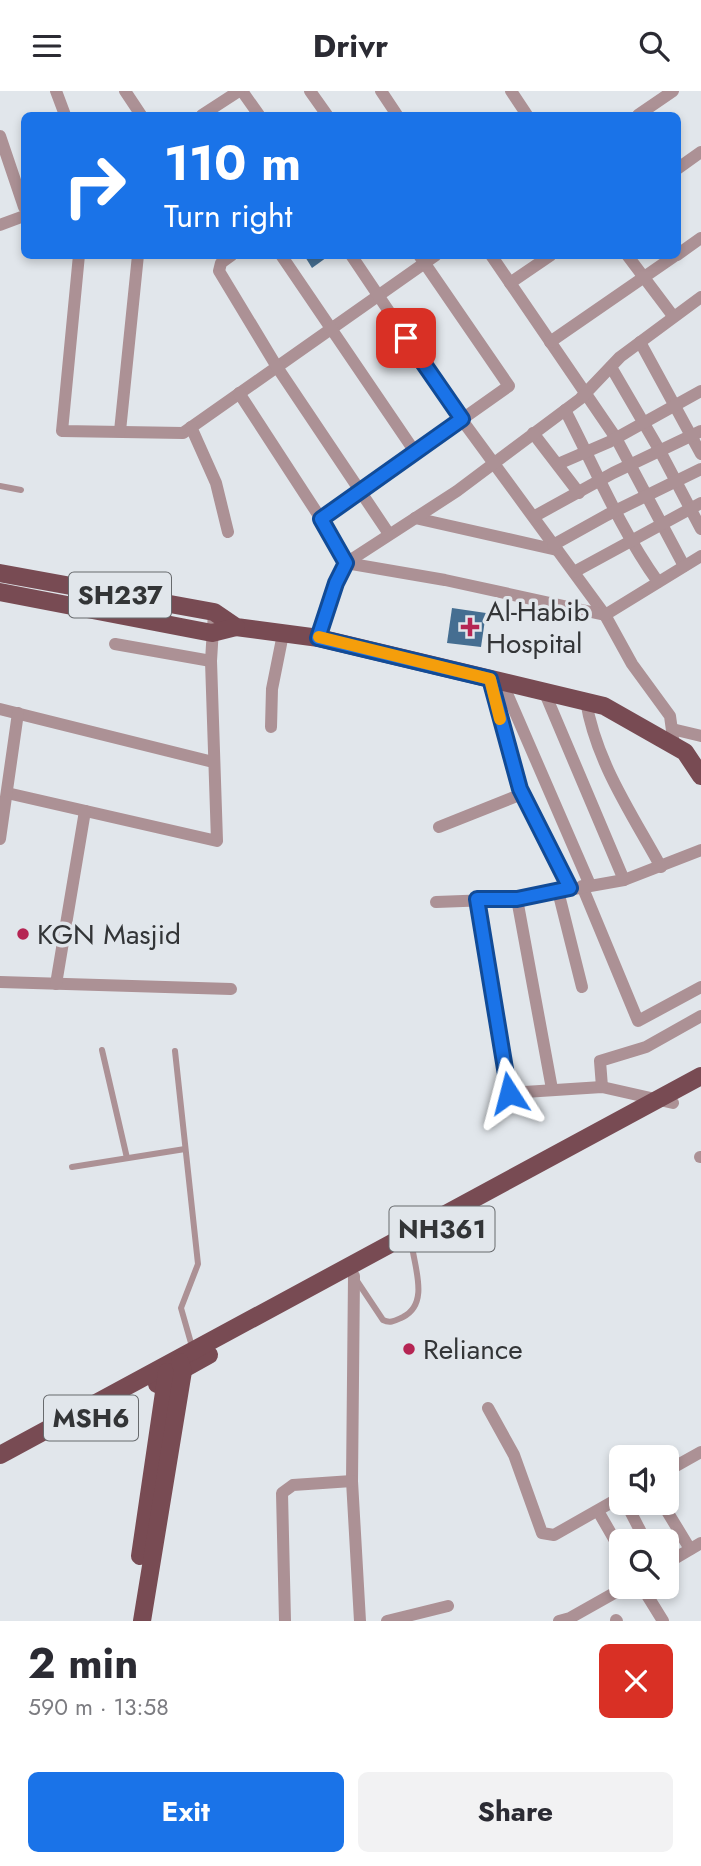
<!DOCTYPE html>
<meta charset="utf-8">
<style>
:root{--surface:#fff;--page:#f2f2f3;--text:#2b2b33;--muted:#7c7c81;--accent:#1a73e8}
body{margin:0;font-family:Jost,sans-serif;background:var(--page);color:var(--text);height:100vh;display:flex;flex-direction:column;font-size:26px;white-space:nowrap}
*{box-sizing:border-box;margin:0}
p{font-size:23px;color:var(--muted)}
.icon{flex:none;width:38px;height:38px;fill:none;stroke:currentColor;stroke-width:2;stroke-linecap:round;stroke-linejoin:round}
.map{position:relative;height:1530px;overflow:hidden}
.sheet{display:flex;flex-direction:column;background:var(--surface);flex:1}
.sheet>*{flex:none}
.hud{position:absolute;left:21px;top:21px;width:660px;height:147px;border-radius:10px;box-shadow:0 4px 10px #0003;background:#1a73e8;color:#fff;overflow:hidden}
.fabs{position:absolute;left:609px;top:1354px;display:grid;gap:14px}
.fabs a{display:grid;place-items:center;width:70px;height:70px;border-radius:10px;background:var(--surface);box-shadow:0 4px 10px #0003;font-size:35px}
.pin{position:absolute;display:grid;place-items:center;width:60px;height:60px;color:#fff;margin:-30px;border-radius:14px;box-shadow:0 4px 10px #0006}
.me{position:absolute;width:77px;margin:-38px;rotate:351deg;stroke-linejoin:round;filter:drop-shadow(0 0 5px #0008)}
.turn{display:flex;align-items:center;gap:24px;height:147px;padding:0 28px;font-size:32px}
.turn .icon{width:91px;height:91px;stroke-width:2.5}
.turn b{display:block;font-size:49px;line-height:60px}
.round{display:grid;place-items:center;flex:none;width:74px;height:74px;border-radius:10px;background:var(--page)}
.summary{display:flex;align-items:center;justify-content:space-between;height:119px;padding:0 28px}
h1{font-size:42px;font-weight:700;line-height:52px}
.primary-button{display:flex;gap:14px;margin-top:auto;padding:14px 28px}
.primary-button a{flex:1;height:80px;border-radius:10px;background:var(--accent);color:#fff;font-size:28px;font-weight:700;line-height:80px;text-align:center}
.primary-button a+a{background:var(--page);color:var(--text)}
header{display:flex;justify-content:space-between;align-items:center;height:91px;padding:0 28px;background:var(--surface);font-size:32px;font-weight:700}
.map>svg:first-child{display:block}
</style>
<header><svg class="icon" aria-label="menu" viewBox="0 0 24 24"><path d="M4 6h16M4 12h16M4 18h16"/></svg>Drivr<svg class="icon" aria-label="search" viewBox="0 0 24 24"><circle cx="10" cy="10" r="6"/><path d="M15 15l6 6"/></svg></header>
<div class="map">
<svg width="701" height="1530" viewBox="0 0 701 1530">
<rect width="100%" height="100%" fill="#e1e6eb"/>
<!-- building -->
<g fill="#456e91">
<path d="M304 164H330L312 177Z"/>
<path d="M452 517 486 522 481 556 447 552Z"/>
</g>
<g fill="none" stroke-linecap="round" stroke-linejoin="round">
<!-- lane -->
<g stroke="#ac9195" stroke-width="6">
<path d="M0 395 21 399"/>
<path d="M102 959 127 1067"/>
<path d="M175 960 198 1173 181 1217 193 1259"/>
<path d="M72 1076 185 1058"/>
<path d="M357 1190 383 1229C391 1233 396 1229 403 1226 429 1213 415 1178 412 1155"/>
</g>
<!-- street -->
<g stroke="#ac9195" stroke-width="12">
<path d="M56 0 65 24"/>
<path d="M125 0 141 24"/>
<path d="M242 0 259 24"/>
<path d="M310 0 327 24"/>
<path d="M381 0 397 24"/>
<path d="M511 0 527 24"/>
<path d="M202 24 239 0"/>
<path d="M638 24 673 0"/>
<path d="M0 45 24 116"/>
<path d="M677 78 701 61"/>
<path d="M0 134 24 125"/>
<path d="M79 164 62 340 183 342 436 164"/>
<path d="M232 164 221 172 219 180 277 276 389 443"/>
<path d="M281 164 415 361"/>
<path d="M351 164 462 329 605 524 632 573 670 625 674 654"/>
<path d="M491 164 616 347 684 475"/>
<path d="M627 164 673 225"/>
<path d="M677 164 701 147"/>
<path d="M510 192 551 164"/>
<path d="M550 251 676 164"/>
<path d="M640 251 701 363"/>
<path d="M611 276 660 360 701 438"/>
<path d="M239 302 321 428 346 472 445 489 605 524 701 465"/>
<path d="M565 319C595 377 620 438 658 491"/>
<path d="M191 336 216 392 228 441"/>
<path d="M120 340 138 164"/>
<path d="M533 342 579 402"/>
<path d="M558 373 609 351 701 300"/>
<path d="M535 425 613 382 701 340"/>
<path d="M415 427 557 459"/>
<path d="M321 428 509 295 419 164"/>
<path d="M553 454 607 424 701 378"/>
<path d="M574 481 701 412"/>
<path d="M319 547 336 492 346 472 457 400 580 308 620 266 701 206"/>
<path d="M115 553 211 570"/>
<path d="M490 588 520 698 570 797"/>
<path d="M502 591 590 794"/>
<path d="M544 600 624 789"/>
<path d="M586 610C596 671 632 723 661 776"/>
<path d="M0 618 213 671"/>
<path d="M271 636 272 598 283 543"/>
<path d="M672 638 701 645"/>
<path d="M7 702 217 750 211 570 214 521"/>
<path d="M439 736 522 703"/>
<path d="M0 748 18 622"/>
<path d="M582 795 638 930 701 896"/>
<path d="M558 800 582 896"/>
<path d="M477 808 509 1002 602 996 673 1012"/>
<path d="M517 808 552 998"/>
<path d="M436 811 517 808 624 789 701 759"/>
<path d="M0 891 231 898"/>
<path d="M56 893 85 720"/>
<path d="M602 996 600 970 646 956 701 925"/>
<path d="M700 1066H701"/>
<path d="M354 1185 352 1390 360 1530"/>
<path d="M488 1317 514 1364 542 1442 554 1444 621 1406"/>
<path d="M667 1380 701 1361"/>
<path d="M626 1412 646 1451"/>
<path d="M662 1412 690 1458"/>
<path d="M598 1420 621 1460"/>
<path d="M667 1472 701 1452"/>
<path d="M642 1496 663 1530"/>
<path d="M616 1529 617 1530"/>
<path d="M285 1530 282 1402 293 1394 352 1390"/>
<path d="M387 1530 448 1515"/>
<path d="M559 1530 570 1527 625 1496"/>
</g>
<!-- primary -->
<g stroke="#784b53" stroke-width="18">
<path d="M0 482 214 521 236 536 319 547 604 615 685 661 701 685"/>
<path d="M0 501 212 542 236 536"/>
<path d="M157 1293 209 1264"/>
<path d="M0 1364 701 985"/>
<path d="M140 1465 167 1281"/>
<path d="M142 1530 183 1280 180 1271"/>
</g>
</g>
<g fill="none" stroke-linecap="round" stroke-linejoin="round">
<defs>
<path id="route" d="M406 247 462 328 321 428 346 472 336 492 318 547 490 588 520 698 570 797 517 808H477L509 1002"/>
</defs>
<!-- route casing -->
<use href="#route" stroke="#114b97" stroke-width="18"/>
<!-- route -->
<use href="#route" stroke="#1a73e8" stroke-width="12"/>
<!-- slow -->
<path stroke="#f59e0b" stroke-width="12" d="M319 546 490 588 500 628"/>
</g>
<!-- markers -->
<g fill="#b52553" stroke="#e1e6eb" stroke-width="2.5">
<path d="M466.5 525.5h7v7h7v7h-7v7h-7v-7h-7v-7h7z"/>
<circle cx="23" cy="843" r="7"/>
<circle cx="409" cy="1258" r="7"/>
</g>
<g text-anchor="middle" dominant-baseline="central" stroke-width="7" stroke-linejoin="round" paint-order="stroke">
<!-- shield labels -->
<g fill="#e1e6eb" stroke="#676a6d" stroke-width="2">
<rect x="69" y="481.5" width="102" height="45" rx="5"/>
<rect x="389.5" y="1115.5" width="105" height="45" rx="5"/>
<rect x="44" y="1304.5" width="94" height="45" rx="5"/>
</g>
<g font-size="26" font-weight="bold" fill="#333537">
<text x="120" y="504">SH237</text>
<text x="442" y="1138">NH361</text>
<text x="91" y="1327">MSH6</text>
</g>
<!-- poi labels -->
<g font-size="28" fill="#333537" stroke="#e1e6eb" text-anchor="start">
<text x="486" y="520">Al-Habib<tspan x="486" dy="32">Hospital</tspan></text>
<text x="37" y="843">KGN Masjid</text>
<text x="423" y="1258">Reliance</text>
</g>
</g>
</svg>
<div class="fabs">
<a><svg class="icon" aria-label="sound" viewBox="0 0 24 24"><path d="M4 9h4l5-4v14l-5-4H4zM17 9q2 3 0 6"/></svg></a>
<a><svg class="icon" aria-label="search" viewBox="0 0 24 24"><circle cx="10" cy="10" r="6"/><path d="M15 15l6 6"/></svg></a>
</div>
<div class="pin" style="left:406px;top:247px;background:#d93025"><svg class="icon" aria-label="arrive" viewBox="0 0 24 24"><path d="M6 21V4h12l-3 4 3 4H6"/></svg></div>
<svg class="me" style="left:509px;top:1002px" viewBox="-20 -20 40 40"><path d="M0-17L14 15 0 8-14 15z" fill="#1a73e8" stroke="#fff" stroke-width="4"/></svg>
<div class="hud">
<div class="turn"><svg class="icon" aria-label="right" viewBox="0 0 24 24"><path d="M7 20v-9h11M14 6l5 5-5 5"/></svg><div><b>110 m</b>Turn right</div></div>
</div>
</div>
<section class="sheet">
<div class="summary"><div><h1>2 min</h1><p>590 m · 13:58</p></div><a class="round" style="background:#d93025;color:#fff"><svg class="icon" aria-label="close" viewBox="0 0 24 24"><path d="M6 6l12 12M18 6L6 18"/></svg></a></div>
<div class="primary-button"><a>Exit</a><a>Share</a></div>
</section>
